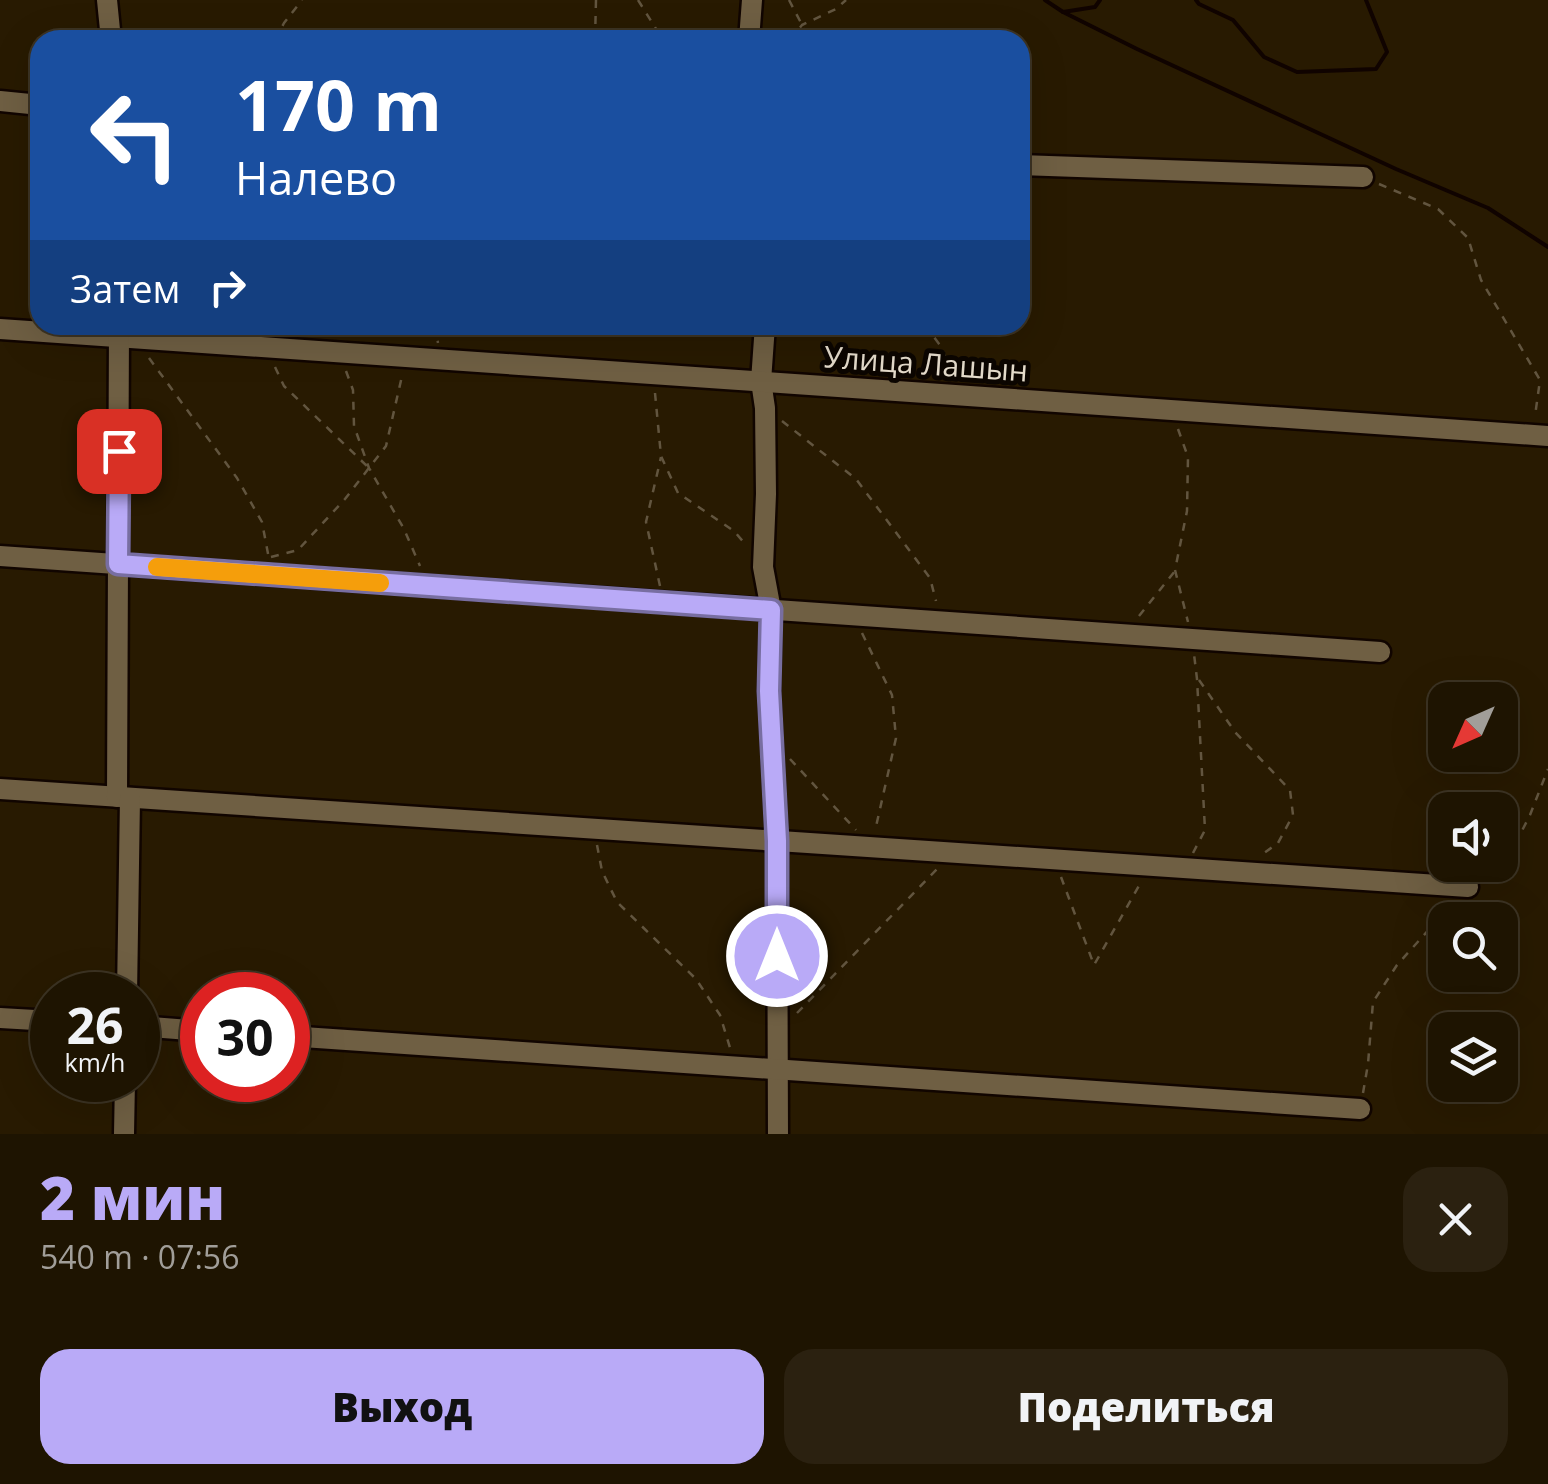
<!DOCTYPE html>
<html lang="ru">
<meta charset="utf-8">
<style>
:root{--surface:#1e1401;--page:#2b2110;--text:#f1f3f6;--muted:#a19e99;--line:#3c3323;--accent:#b9aaf7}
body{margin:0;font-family:"Open Sans",sans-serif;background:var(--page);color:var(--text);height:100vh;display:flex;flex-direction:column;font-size:38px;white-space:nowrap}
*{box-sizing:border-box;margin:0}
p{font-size:32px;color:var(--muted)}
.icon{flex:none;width:55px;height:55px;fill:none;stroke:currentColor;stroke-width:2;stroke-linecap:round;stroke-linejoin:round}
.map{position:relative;height:1134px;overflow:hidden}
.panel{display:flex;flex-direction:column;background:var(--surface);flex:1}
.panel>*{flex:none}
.banner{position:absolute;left:30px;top:30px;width:1000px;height:305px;border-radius:30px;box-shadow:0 10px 40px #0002,0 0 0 2px var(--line);background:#1a4fa0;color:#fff;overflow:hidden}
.needle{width:65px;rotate:225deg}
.controls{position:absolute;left:1428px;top:682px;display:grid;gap:20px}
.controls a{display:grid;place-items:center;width:90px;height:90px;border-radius:20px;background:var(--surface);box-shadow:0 10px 40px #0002,0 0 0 2px var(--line);font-size:50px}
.speed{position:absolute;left:30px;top:972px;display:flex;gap:20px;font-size:50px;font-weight:700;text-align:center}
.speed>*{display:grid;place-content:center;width:130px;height:130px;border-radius:50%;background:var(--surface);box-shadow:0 10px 40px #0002,0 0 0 2px var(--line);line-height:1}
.speed small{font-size:25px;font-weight:400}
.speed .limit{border:15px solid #d22;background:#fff;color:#111}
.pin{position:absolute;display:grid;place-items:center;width:85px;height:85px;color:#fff;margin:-42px;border-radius:20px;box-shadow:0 5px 15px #0006}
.me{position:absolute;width:110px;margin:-55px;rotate:0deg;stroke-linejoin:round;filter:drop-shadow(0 0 8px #0008)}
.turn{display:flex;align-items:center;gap:35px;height:210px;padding:0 40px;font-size:45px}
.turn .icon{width:130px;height:130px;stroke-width:2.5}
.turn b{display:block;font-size:70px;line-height:85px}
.then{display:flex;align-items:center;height:95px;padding:0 40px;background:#0003;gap:20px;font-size:38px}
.round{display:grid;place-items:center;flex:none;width:105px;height:105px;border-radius:30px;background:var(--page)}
.head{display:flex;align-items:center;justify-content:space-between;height:170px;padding:0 40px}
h1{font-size:60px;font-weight:800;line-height:75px;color:var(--accent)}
.primary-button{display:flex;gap:20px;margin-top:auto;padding:20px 40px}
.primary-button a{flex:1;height:115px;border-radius:30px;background:var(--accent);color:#111;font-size:40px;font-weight:800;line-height:115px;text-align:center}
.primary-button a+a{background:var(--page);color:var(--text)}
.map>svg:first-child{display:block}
</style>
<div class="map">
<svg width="1548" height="1134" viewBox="0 0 1548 1134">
<rect width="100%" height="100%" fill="#281a01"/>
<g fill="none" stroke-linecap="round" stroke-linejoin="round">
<!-- stream -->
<g stroke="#100300" stroke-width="4">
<path d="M1045 0 1063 12 1137 49 1396 169 1488 208 1548 247"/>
<path d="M1196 0 1199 4 1233 20 1264 57 1297 72 1376 69 1387 52 1366 0"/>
<path d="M1063 12 1095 7 1100 0"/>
</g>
<defs>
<g id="minor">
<path d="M107 0 111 40"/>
<path d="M749 40 752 0"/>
<path d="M0 101 40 105"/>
<path d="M1020 165 1363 177"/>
<path d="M765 325 761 381 765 408 766 494 763 567 771 610 769 691 777 841 778 1134"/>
<path d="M0 329 1548 436"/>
<path d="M0 556 1380 652"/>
<path d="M0 789 1468 887"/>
<path d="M117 797 119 327"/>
<path d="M127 995 130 798"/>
<path d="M0 1018 52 1021"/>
<path d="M138 1026 202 1031"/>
<path d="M288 1036 1360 1109"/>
<path d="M124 1134 125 1080"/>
</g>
</defs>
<!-- minor casing -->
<use href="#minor" stroke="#110500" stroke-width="25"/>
<!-- path -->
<g stroke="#62553f" stroke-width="2.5" stroke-dasharray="8 8" stroke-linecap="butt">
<path d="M638 0 663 40"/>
<path d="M789 0 810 40"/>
<path d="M275 40 284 23 302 0"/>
<path d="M595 40 596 0"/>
<path d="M790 40 802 25 836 9 846 0"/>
<path d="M1379 184 1438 209 1468 238 1481 280 1540 380 1535 416"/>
<path d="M1020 187 1033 183"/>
<path d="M435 325 438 343"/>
<path d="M925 325 942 348 952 379"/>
<path d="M149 358 237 478 262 522 269 559"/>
<path d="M275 367 284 386 368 467"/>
<path d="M346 371 353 390 354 426 369 468 404 529 420 566"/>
<path d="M655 393 661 456 678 493 734 531 747 546"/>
<path d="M782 421 856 479 930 578 936 601"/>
<path d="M1178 429 1188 457 1187 511 1175 570 1188 622"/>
<path d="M271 557 298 550 345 499 386 446 402 376"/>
<path d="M660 586 646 522 661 457"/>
<path d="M1139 616 1175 571"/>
<path d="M862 633 892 695 896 738 875 831"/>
<path d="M1199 680 1235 732 1290 790 1293 815 1278 843 1260 856"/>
<path d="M790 759 856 830"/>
<path d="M597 845 602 871 617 902 696 979 720 1015 731 1051"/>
<path d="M1193 853 1205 830 1197 679 1194 654"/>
<path d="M1061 877 1094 965 1140 884"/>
<path d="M1483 877 1506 862 1530 815 1548 769"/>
<path d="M797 1013 938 868"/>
<path d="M1363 1093 1368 1064 1373 1002 1397 965 1451 905"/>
</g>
<!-- minor -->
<use href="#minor" stroke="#6f5f43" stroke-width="20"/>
</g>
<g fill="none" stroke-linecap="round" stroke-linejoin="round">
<defs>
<path id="route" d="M119 451 118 564 771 610 769 691 777 841V956"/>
</defs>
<!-- route casing -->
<use href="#route" stroke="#786ea1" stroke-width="25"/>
<!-- route -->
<use href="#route" stroke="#b9aaf7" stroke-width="18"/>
<!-- slow -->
<path stroke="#f59e0b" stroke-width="18" d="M157 567 380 583"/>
</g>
<g text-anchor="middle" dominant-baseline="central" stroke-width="10" stroke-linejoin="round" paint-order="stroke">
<!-- street labels -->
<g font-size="30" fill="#e5dccc" stroke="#0c0601">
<text transform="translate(926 363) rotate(4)">Улица Лашын</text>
</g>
</g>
</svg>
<div class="controls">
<a><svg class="needle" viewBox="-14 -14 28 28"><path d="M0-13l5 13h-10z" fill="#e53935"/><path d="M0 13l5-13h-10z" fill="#a19e99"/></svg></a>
<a><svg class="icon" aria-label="sound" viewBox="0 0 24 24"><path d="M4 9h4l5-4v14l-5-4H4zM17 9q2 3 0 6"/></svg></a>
<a><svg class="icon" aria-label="search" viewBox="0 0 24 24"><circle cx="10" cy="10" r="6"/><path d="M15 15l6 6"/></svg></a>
<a><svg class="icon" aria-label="layers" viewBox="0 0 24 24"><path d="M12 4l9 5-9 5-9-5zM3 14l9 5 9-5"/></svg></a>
</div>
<div class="speed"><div>26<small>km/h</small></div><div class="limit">30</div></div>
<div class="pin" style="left:119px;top:451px;background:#d93025"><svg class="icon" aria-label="arrive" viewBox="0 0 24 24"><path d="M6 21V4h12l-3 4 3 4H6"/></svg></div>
<svg class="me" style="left:777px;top:956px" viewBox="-20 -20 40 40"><circle r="17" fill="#b9aaf7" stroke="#fff" stroke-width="3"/><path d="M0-11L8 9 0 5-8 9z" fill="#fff"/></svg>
<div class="banner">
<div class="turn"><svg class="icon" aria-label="left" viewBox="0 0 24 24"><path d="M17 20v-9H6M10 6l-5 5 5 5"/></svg><div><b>170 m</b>Налево</div></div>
<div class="then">Затем<svg class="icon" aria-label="right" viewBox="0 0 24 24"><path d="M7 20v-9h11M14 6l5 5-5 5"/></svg></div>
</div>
</div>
<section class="panel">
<div class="head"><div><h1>2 мин</h1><p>540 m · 07:56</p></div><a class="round"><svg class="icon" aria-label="close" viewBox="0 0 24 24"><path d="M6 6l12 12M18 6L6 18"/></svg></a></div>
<div class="primary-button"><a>Выход</a><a>Поделиться</a></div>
</section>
